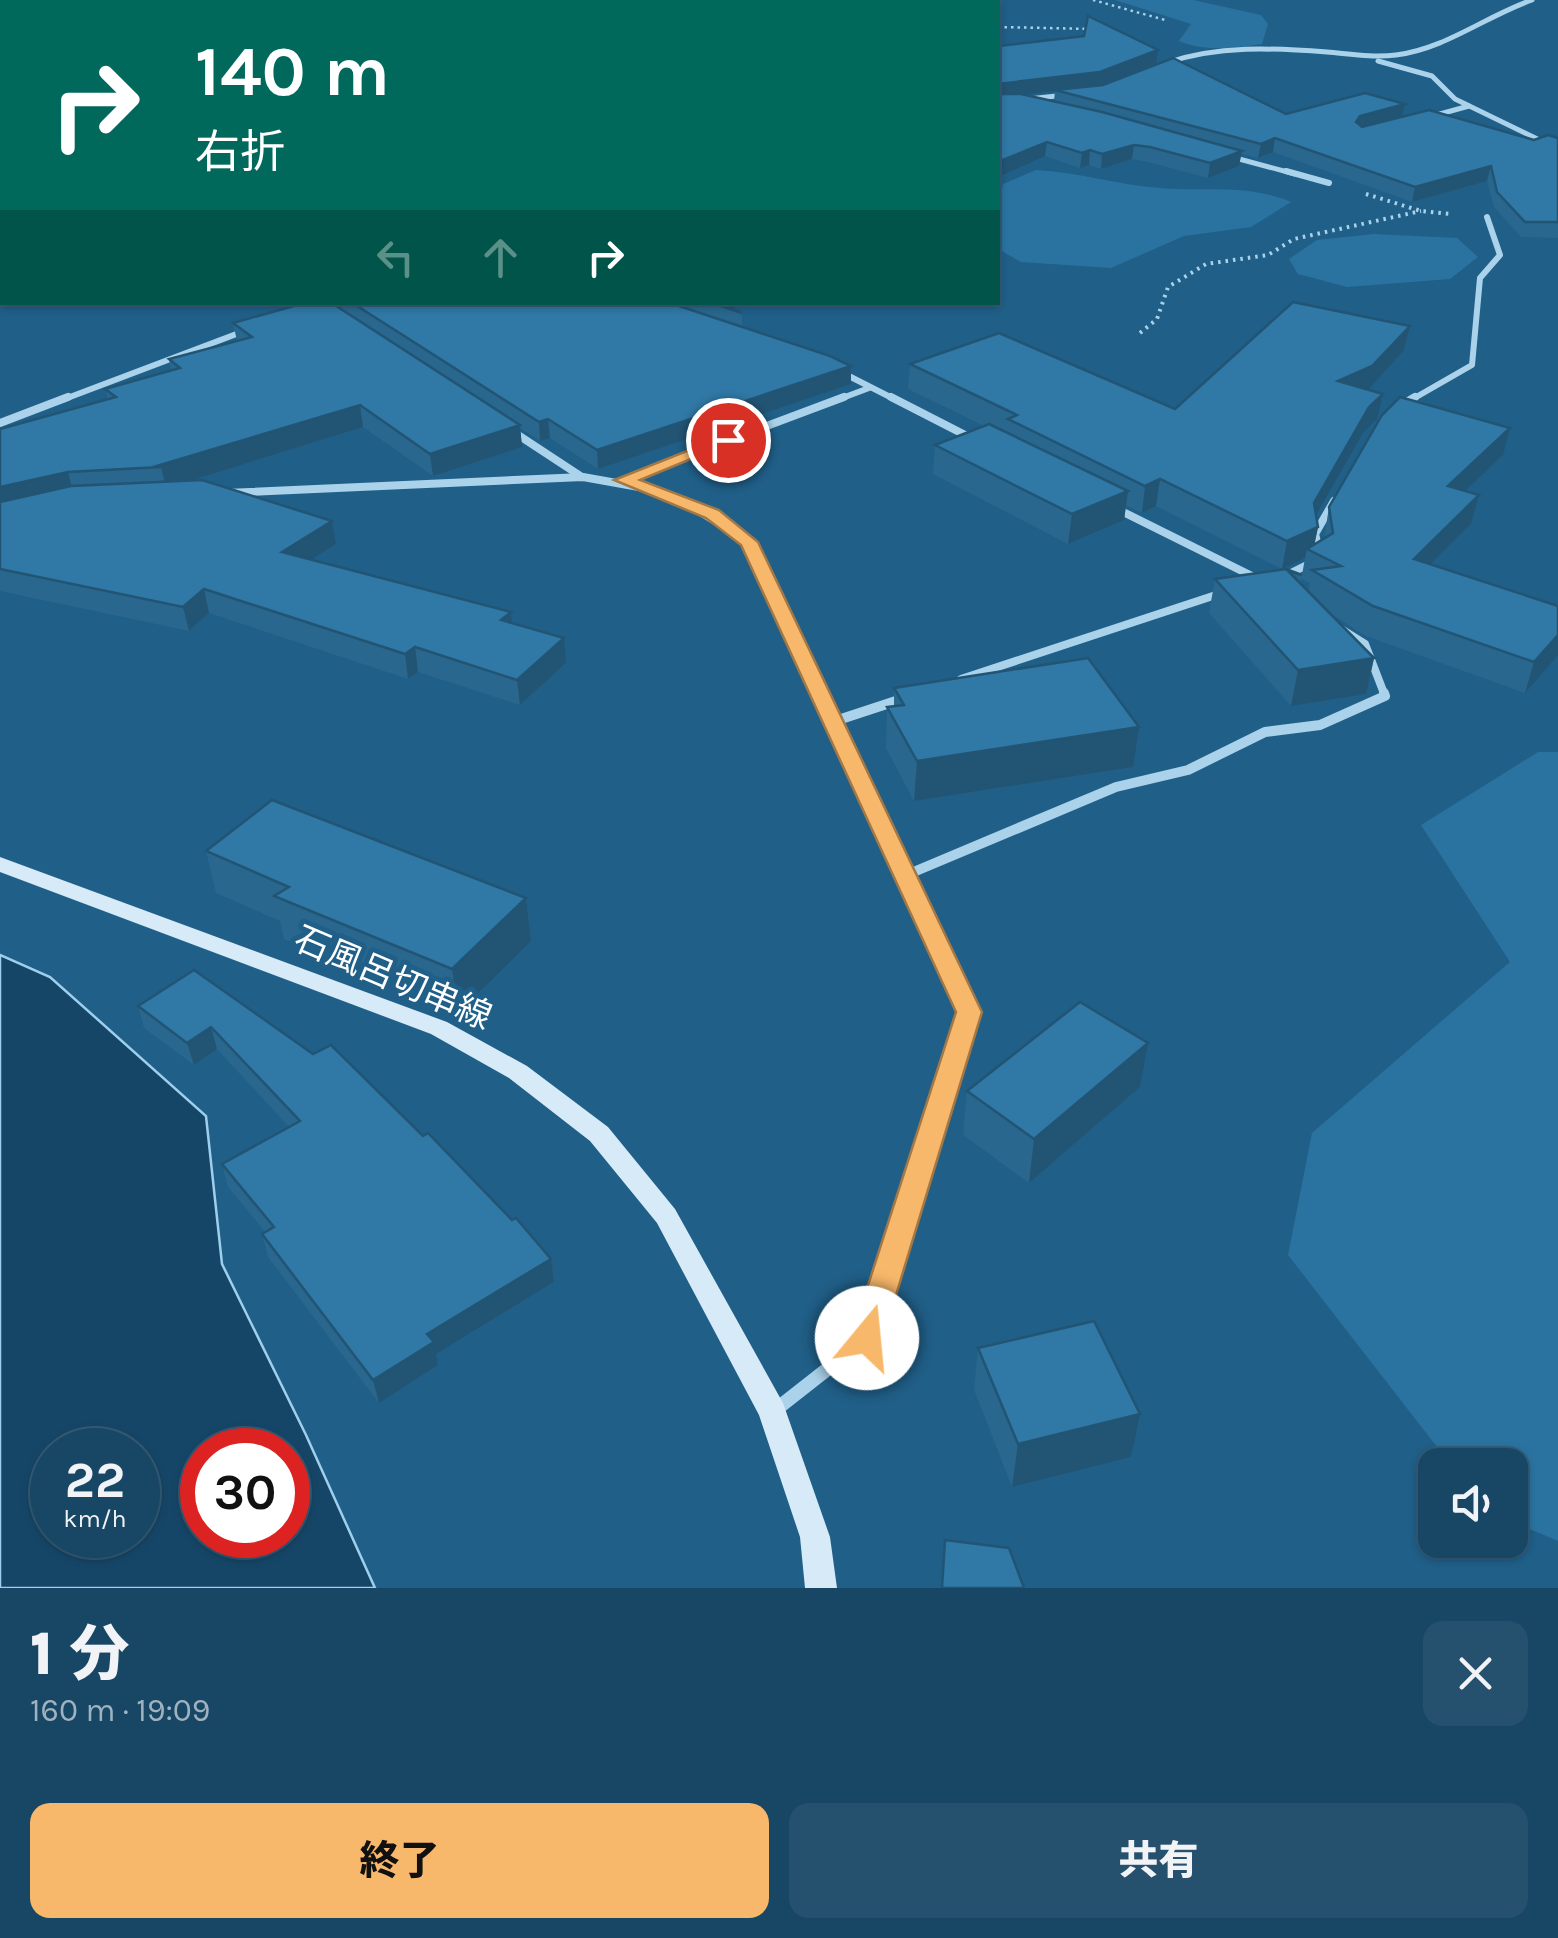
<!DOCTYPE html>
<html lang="ja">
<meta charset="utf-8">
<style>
:root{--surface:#184766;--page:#25516f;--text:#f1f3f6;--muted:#9fb2bf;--line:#365f7a;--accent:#f8b86b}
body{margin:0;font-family:Karla,"Noto Sans JP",sans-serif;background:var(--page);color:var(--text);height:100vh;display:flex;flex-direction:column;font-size:38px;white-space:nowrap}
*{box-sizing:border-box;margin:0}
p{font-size:32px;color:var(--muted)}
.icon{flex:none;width:55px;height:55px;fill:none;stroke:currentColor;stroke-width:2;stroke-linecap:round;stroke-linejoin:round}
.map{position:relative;height:1588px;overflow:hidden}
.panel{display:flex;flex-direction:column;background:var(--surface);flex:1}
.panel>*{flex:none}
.top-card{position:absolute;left:0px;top:0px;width:1000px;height:305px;box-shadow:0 2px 8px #0004,0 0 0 2px var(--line);background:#00695c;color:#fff;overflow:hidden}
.tools{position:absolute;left:1418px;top:1448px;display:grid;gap:20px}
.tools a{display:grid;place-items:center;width:110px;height:110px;border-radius:20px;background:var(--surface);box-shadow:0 2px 8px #0004,0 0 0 2px var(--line);font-size:50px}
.speed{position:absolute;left:30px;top:1428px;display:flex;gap:20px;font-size:50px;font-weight:700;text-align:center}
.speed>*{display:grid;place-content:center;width:130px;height:130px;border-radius:50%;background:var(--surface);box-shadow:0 2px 8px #0004,0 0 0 2px var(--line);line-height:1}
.speed small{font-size:25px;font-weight:400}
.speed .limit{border:15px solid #d22;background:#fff;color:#111}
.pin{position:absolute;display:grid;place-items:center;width:85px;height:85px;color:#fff;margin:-42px;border:5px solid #fff;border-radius:50%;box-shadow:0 2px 10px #0007}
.me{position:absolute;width:110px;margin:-55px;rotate:17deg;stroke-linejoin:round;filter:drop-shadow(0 0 8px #0008)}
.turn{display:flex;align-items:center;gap:35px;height:210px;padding:0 30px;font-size:45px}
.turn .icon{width:130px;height:130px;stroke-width:2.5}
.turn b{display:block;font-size:70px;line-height:85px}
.lanes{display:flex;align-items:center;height:95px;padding:0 30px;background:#0003;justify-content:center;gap:50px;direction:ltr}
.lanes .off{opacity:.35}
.round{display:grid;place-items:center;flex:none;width:105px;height:105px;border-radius:20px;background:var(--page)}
.summary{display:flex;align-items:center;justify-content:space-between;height:170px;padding:0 30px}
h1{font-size:60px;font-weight:800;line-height:75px}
.button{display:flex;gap:20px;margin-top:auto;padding:20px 30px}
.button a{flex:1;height:115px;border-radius:20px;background:var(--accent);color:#111;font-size:40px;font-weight:800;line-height:115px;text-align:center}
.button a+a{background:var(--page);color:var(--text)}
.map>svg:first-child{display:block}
</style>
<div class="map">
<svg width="1558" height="1588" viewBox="0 0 1558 1588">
<rect width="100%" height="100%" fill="#205f88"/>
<!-- green -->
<g fill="#2a73a0">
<path d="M1115 0H1193L1261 15 1268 24 1262 44C1235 48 1203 52 1179 41L1191 24Z"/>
<path d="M1036 170C1078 172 1118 185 1160 188 1209 192 1244 183 1291 202L1251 227 1184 236 1111 268 1021 262 998 249V210L1003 184Z"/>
<path d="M1374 234 1457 238 1478 257 1450 279 1347 287 1298 274 1289 259 1317 240Z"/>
<path d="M1538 752H1558V1541L1510 1521V1465H1451L1288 1255 1312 1133 1510 962 1421 825Z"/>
</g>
<!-- water -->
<path fill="#164667" stroke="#9ecfec" stroke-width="2.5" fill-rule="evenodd" d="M0 955 50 977 206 1116 222 1264 306 1435 375 1588H0ZM52 1450H138V1535H52ZM202 1450H288V1535H202Z"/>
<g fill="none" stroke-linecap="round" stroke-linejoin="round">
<!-- path-far1 -->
<g stroke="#aad2ea" stroke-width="2.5" stroke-dasharray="2.5 4" stroke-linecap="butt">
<path d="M1093 0 1165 20"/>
<path d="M998 27 1093 29"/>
</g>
<!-- path -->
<g stroke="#aad2ea" stroke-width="4" stroke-dasharray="2.5 5" stroke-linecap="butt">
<path d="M1366 194 1421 211 1451 214"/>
<path d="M1140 333 1157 319 1168 287 1206 264 1268 255 1294 239 1421 211"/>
</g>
<!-- minor-far4 -->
<g stroke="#aad2ea" stroke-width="5">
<path d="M1378 61 1432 76 1455 99 1558 149"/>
<path d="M1166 63C1218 45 1273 48 1327 52 1350 54 1373 58 1396 55 1445 49 1486 16 1532 0"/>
<path d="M1028 99 1066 95"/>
<path d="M1429 117 1469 106"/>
<path d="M1228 156 1295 174"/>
</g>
<!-- minor-far3 -->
<g stroke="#aad2ea" stroke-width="6">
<path d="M1286 171 1329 183"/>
<path d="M839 371 896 400"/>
<path d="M62 400 247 330"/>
<path d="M837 400 869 388"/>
<path d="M1411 400 1472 365 1480 278 1500 255 1487 217"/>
</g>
<!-- minor-far2 -->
<g stroke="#aad2ea" stroke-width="8">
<path d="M891 397 971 438"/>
<path d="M1400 406 1415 397"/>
<path d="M0 423 68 397"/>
<path d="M512 431 582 477"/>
<path d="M623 480 844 397"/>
<path d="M226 493 583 477 650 489 691 506 749 542 821 696"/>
<path d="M1117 509 1258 579"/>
<path d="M1285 576 1321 558 1315 534 1334 501"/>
<path d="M1341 629 1365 644 1385 696"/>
<path d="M961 679 1225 592"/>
</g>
<!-- minor-far1 -->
<g stroke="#aad2ea" stroke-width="10">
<path d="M820 693 969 1012 947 1083"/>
<path d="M832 722 902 699"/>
<path d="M904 876 1116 787 1188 770 1265 732 1320 725 1385 696 1384 693"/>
</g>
<!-- minor -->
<path stroke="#aad2ea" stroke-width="14" d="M774 1411 867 1338 948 1080"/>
<!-- secondary -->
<path fill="#d6eaf8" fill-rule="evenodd" d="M0 857 447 1022 527 1066 608 1127 675 1209 783 1403 830 1537 837 1588H805L800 1537 759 1415 657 1223 590 1141 509 1078 431 1034 0 872Z"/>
</g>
<!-- wall -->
<g fill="#29678e" fill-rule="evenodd">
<path d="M998 46 1156 63 1101 85 1286 114 1402 117 1534 140 1558 138V238L1521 237 1494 207 1487 181 1412 202 1273 152 1258 158 1241 154 1239 166 1208 178 1148 162 1132 159 1101 169 1089 165 1080 168 1045 156ZM1055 91 1054 101 1025 95Z"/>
<path d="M340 302H721L742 313V327L851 384 598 469 550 438 540 441 520 428 522 447 433 476 363 427 188 481 336 544 311 560 511 612 512 623 566 663 520 705 418 672 408 679 209 613 189 631 0 591V429L108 400 105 389 171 370 169 359 237 341 233 323 342 310Z"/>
<path d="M1410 326 1404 350 1368 389 1377 419 1363 433 1316 517 1318 527 1314 545 1324 539 1329 507 1503 455 1465 491 1479 495 1471 524 1431 564 1558 606 1525 693 1366 636 1331 614 1374 658 1366 694 1291 706 1209 613 1215 579 1286 569 1302 575 1305 558 1282 569 1156 506 1142 513 1126 505 1124 520 1068 544 933 474 935 445 984 426 908 389 910 364 1175 409ZM1301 579 1310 583 1308 591 1300 583Z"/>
<path d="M894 688 1133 767 914 801 886 748 887 707 894 706Z"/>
<path d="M206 851 526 898 531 941 459 1012 284 939 280 921 216 893Z"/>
<path d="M194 970 423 1136 551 1259 554 1282 436 1354 438 1365 379 1403 268 1257 262 1234 265 1232 228 1187 222 1164 289 1127 217 1049 194 1065 144 1028 138 1006Z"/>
<path d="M1140 1087 1029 1183 963 1135 967 1091Z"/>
<path d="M978 1348 1131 1457 1012 1487 974 1390Z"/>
</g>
<!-- shaded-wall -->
<g fill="#225474">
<path d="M754 0H807L796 2H743Z"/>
<path d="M1158 50 1156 63 1098 86 998 98V84Z"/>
<path d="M1405 104 1402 117 1354 136 1356 122 1360 116Z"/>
<path d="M1275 138 1273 152 1258 158 1261 144Z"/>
<path d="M1047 142 1045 156 998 177V162Z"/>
<path d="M1134 145 1132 159 1101 169 1102 154Z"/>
<path d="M1090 150 1089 165 1080 168 1082 153Z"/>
<path d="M1242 151 1239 166 1208 178 1210 163Z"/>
<path d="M0 164H2V180L0 181Z"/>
<path d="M1491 166 1487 181 1412 202 1415 187Z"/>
<path d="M1410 326 1404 350 1367 391 1338 381Z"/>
<path d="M851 366V384L598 469 597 450Z"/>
<path d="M1383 394 1377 419 1363 433 1308 530 1314 503 1369 407Z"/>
<path d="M360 405 363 427 166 488 161 467 157 466Z"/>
<path d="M548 419 550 438 540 441 539 422Z"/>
<path d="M520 425 522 447 433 476 430 454Z"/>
<path d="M1510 428 1503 455 1441 514 1448 486Z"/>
<path d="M68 472 74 495 0 511V487Z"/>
<path d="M1160 479 1156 506 1142 513 1145 486Z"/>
<path d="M1128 491 1124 520 1068 544 1072 514Z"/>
<path d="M1479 495 1471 524 1407 588 1414 559Z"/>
<path d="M332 521 336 544 286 576 282 552Z"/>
<path d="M1318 527 1313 552 1307 549 1305 558 1282 569 1287 541Z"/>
<path d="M204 589 209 613 189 631 183 607Z"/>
<path d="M511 612 513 637 501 620Z"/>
<path d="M1558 635V655L1525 693 1534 662Z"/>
<path d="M564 638 566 663 520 705 517 680Z"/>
<path d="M415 647 418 672 408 679 405 654Z"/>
<path d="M1374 658 1366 694 1291 706 1298 670Z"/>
<path d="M1139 727 1133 767 914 801 917 761Z"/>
<path d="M526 898 531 941 459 1012 452 969Z"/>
<path d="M211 1027 217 1049 194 1065 187 1043Z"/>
<path d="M1148 1043 1140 1087 1029 1183 1034 1139Z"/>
<path d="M551 1259 554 1282 436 1354 438 1365 379 1403 373 1380 427 1334Z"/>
<path d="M1140 1414 1131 1457 1012 1487 1018 1444Z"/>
</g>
<!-- building -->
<g fill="#3078a5" stroke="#225474" stroke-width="2.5">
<path d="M0 0H754L743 2H2V27L0 26Z"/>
<path d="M1088 16 1158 50 1100 72 998 84V46L1084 36Z"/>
<rect x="0" y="34" width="2" height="130"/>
<path d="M1173 58 1286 114 1365 93 1405 104 1360 116 1356 122 1362 127 1429 110 1534 140 1548 135 1558 138V222H1525L1497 192 1491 166 1415 187 1275 138 1261 144 1055 90 1103 85Z"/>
<path d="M998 94H1021L1102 112 1242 151 1210 163 1150 147 1134 145 1102 154 1090 150 1082 153 1047 142 998 162Z"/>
<path d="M308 302H330L520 425 430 454 360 405 157 466 161 467 68 472 0 487V429L116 397 105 389 180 368 169 359 252 337 233 323Z"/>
<path d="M351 302H667L830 356 851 366 597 450 548 419 539 422Z"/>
<path d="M709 302H721L742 313Z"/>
<path d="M1293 302 1410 326 1372 366 1338 381 1383 394 1369 407 1314 503 1318 527 1287 541 1160 479 1145 486 1008 419 1017 415 910 364 999 333 1175 409Z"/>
<path d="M1400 397 1510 428 1448 486 1479 495 1414 559 1558 606V635L1534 662 1373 606 1312 570 1341 566 1307 549 1333 533 1329 507 1382 415Z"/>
<path d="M989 424 1128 491 1072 514 935 445Z"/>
<path d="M202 480 332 521 282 552 511 612 501 620 564 638 517 680 415 647 405 654 204 589 183 607 0 569V502L71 486Z"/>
<path d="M1286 569 1302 575 1288 571 1374 658 1298 670 1215 579Z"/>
<path d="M1088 658 1139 727 917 761 887 707 904 705 894 688Z"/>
<path d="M272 800 526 898 452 969 274 896 289 887 206 851Z"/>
<path d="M194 970 313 1054 331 1045 423 1136 428 1133 512 1220 516 1218 551 1259 427 1334 434 1342 373 1380 262 1234 274 1227 222 1164 300 1121 211 1027 187 1043 138 1006Z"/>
<path d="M1080 1002 1148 1043 1034 1139 967 1091Z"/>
<path d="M1094 1321 1140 1414 1018 1444 978 1348Z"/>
<path d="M945 1540 1009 1548 1024 1588H942Z"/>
</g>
<!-- route -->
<path fill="#f8b86b" stroke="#a17846" stroke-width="2.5" d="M722 437 737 440 640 480 719 510 758 542 982 1012 883 1338 878 1348 867 1352 856 1348 851 1338 956 1012 741 545 706 518 614 480Z"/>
<g text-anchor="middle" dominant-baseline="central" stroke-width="10" stroke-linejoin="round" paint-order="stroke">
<!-- near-street labels -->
<g font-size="35" fill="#fff" stroke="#205f88">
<text transform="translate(393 978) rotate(23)">石風呂切串線</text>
</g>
</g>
</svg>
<div class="tools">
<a><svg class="icon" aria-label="sound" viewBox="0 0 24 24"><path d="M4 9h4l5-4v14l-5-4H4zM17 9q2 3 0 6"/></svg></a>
</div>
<div class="speed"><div>22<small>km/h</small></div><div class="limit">30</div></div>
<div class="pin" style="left:728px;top:440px;background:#d93025"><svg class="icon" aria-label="arrive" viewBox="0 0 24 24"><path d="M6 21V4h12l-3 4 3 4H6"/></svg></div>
<svg class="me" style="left:867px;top:1338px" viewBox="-20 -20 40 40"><circle r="19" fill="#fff"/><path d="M0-13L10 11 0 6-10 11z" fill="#f8b86b"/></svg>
<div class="top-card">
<div class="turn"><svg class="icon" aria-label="right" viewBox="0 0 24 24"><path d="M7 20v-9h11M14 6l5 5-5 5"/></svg><div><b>140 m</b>右折</div></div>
<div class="lanes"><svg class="icon off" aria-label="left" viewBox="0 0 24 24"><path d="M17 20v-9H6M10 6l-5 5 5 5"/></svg><svg class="icon off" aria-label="ahead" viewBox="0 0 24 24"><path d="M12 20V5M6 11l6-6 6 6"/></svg><svg class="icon" aria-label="right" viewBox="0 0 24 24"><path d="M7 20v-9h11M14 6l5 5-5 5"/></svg></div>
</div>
</div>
<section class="panel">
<div class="summary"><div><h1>1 分</h1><p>160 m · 19:09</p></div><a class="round"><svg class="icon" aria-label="close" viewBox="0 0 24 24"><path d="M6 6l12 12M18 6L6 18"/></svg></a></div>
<div class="button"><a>終了</a><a>共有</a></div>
</section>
